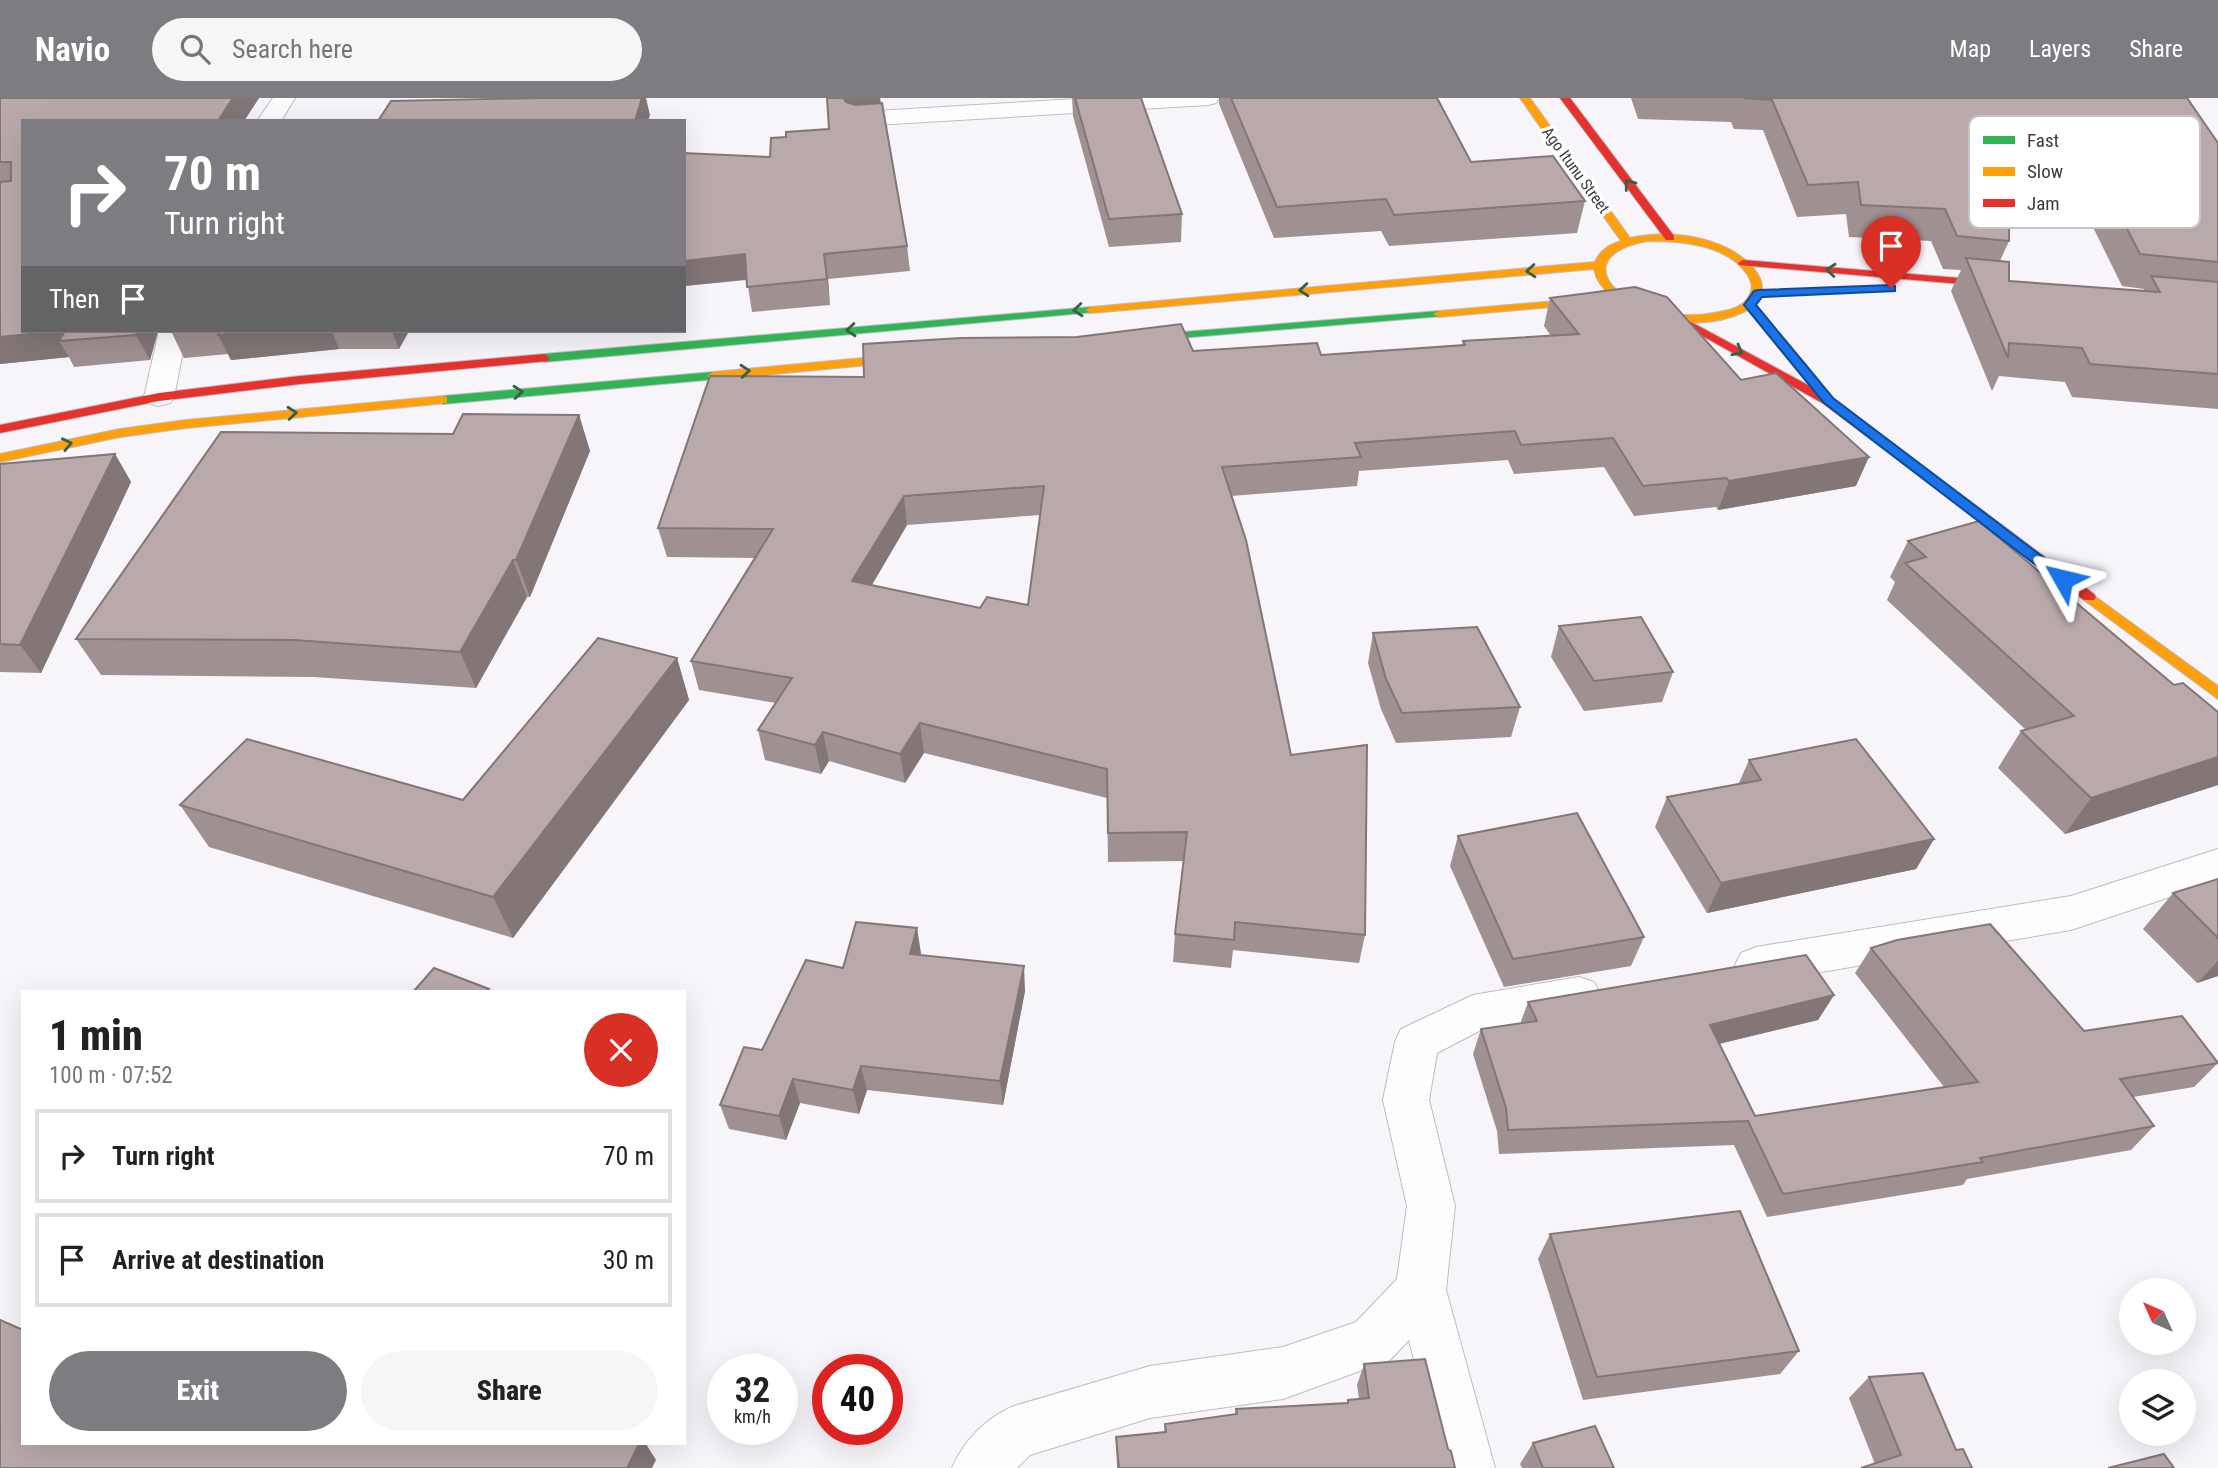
<!DOCTYPE html>
<meta charset="utf-8">
<style>
:root{--surface:#fff;--page:#f6f6f6;--text:#222;--muted:#767676;--line:#e0e0e0;--accent:#7e7c80}
body{margin:0;font-family:"Roboto Condensed",sans-serif;background:var(--page);color:var(--text);height:100vh;display:flex;flex-direction:column;font-size:26px;white-space:nowrap}
*{box-sizing:border-box;margin:0}
p{font-size:23px;color:var(--muted)}
.icon{flex:none;width:38px;height:38px;fill:none;stroke:currentColor;stroke-width:2;stroke-linecap:round;stroke-linejoin:round}
.map{position:relative;flex:1;overflow:hidden}
.drawer{position:absolute;left:21px;top:892px;width:665px;height:455px;display:flex;flex-direction:column;background:var(--surface);border-radius:0px;box-shadow:0 7px 28px #0002}
.drawer>*{flex:none}
.top-card{position:absolute;left:21px;top:21px;width:665px;height:214px;border-radius:0px;box-shadow:0 7px 28px #0002;background:#7e7c80;color:#fff;overflow:hidden}
.needle{width:46px;rotate:315deg}
.fabs{position:absolute;left:2119px;top:1180px;display:grid;gap:14px}
.fabs a{display:grid;place-items:center;width:77px;height:77px;border-radius:50%;background:var(--surface);box-shadow:0 7px 28px #0002;font-size:35px}
.speed{position:absolute;left:707px;top:1256px;display:flex;gap:14px;font-size:35px;font-weight:700;text-align:center}
.speed>*{display:grid;place-content:center;width:91px;height:91px;border-radius:50%;background:var(--surface);box-shadow:0 7px 28px #0002;line-height:1}
.speed small{font-size:18px;font-weight:400}
.speed .limit{border:10px solid #d22;background:#fff;color:#111}
.pin{position:absolute;display:grid;place-items:center;width:60px;height:60px;color:#fff;margin:-72px -30px;border-radius:50% 50% 50% 0;rotate:-45deg;box-shadow:0 0 7px #0007}
.pin .icon{rotate:45deg}
.me{position:absolute;width:77px;margin:-38px;rotate:307deg;stroke-linejoin:round;filter:drop-shadow(0 0 5px #0008)}
.turn{display:flex;align-items:center;gap:24px;height:147px;padding:0 28px;font-size:32px}
.turn .icon{width:91px;height:91px;stroke-width:2.5}
.turn b{display:block;font-size:49px;line-height:60px}
.then{display:flex;align-items:center;height:66px;padding:0 28px;background:#0003;gap:14px;font-size:26px}
.round{display:grid;place-items:center;flex:none;width:74px;height:74px;border-radius:37px;background:var(--page)}
.head{display:flex;align-items:center;justify-content:space-between;height:119px;padding:0 28px}
h1{font-size:42px;font-weight:800;line-height:52px}
.primary-button{display:flex;gap:14px;margin-top:auto;padding:14px 28px}
.primary-button a{flex:1;height:80px;border-radius:42px;background:var(--accent);color:#fff;font-size:28px;font-weight:800;line-height:80px;text-align:center}
.primary-button a+a{background:var(--page);color:var(--text)}
ul{padding:0;list-style:none}
li{display:flex;align-items:center;gap:21px;height:94px;margin:0 14px 10px;padding:0 14px;border:4px solid var(--line);border-radius:0px}
li div{flex:1}
li b{display:block;font-size:26px}
li em{font-style:normal}
header{display:flex;align-items:center;gap:42px;box-sizing:border-box;height:98px;padding:0 35px;background:var(--accent);color:#fff}
header strong{font-size:33px}
nav{display:flex;gap:38px;margin-inline-start:auto;font-size:24px}
.search{width:490px;height:63px;background:var(--page);display:flex;align-items:center;gap:18px;box-sizing:border-box;padding:0 24px;border-radius:38px;color:var(--muted);font-size:26px}
.map>svg:first-child{display:block}
</style>
<header>
<strong>Navio</strong>
<div class="search"><svg class="icon" aria-label="search" viewBox="0 0 24 24"><circle cx="10" cy="10" r="6"/><path d="M15 15l6 6"/></svg>Search here</div>
<nav><a>Map</a><a>Layers</a><a>Share</a></nav>
</header>
<div class="map">
<svg width="2218" height="1370" viewBox="0 0 2218 1370">
<rect width="100%" height="100%" fill="#f7f4fa"/>
<g fill="none" stroke-linecap="round" stroke-linejoin="round">
<defs>
<g id="street">
<path d="M273 0H295L281 23H257Z"/>
<path d="M1093 0H1219L1216 5 1208 7 859 28 851 26 847 21 851 16 859 14Z"/>
<path d="M159 233H187L174 299 170 305 159 308 148 305 144 299Z"/>
<path d="M2218 751V783L2071 832 1756 885 1741 879 1735 867 1741 855 1756 849 2071 798Z"/>
<path d="M1579 879 1594 884 1601 897 1594 910 1579 915 1481 932 1437 955 1429 1002 1455 1108 1446 1192 1495 1370H1441L1409 1242 1390 1262 1283 1301 1150 1320 1030 1357 1017 1370H952C964 1342 986 1320 1014 1308L1150 1268 1283 1249 1356 1224 1397 1181 1407 1108 1383 1002 1395 944 1401 931 1473 897Z"/>
</g>
<g id="fast">
<path d="M1091 209 1097 212 1095 214 544 264 538 260 544 256Z"/>
<path d="M1439 213 1443 214V218L1133 244 1127 241 1133 238Z"/>
<path d="M713 274 717 275V281L443 306 437 302 443 298Z"/>
</g>
<g id="slow">
<path d="M1520 0H1530L1630 140C1670 131 1728 138 1755 172 1764 184 1765 195 1755 206L1820 284V290H1812L1748 212C1707 233 1647 228 1612 198 1603 191 1596 182 1594 171L1091 215 1085 212 1091 209 1595 164C1600 152 1609 147 1621 143ZM1648 143C1681 143 1726 146 1747 176 1751 182 1753 190 1750 196 1746 206 1734 211 1724 213 1698 219 1669 219 1644 209 1595 188 1589 153 1648 143Z"/>
<path d="M1603 199 1607 200V204L1439 219 1433 216 1439 213Z"/>
<path d="M916 255 920 256V262L713 282 707 278 713 274Z"/>
<path d="M443 298 447 299V305L186 330 120 339 0 364V356L120 331 186 322Z"/>
<path d="M2089 494 2218 588V601L2084 502 2082 499Z"/>
</g>
<g id="jam">
<path d="M1560 0H1570L1674 138V142H1666Z"/>
<path d="M1743 162 2007 184 2013 187 2007 190 1739 167 1738 165Z"/>
<path d="M1678 217 1832 300 2094 496 2096 499 2094 502H2084L1824 306 1674 222V218Z"/>
<path d="M544 256 550 260 548 263 300 286 159 303 0 335V327L159 295 300 278Z"/>
</g>
</defs>
<!-- street casing -->
<use href="#street" stroke="#bfbcc1" stroke-width="2"/>
<!-- fast casing -->
<use href="#fast" stroke="#bfbcc1" stroke-width="2"/>
<!-- slow casing -->
<use href="#slow" stroke="#bfbcc1" stroke-width="2"/>
<!-- jam casing -->
<use href="#jam" stroke="#bfbcc1" stroke-width="2"/>
<!-- street -->
<use href="#street" fill="#fefdfe" fill-rule="evenodd"/>
<!-- fast -->
<use href="#fast" fill="#30b455" fill-rule="evenodd"/>
<!-- slow -->
<use href="#slow" fill="#ff9f0a" fill-rule="evenodd"/>
<!-- jam -->
<use href="#jam" fill="#e5322d" fill-rule="evenodd"/>
</g>
<!-- wall -->
<g fill="#9f9192" fill-rule="evenodd">
<path d="M0 0H259L244 23H23L158 233 150 262 74 269 69 259 0 266Z"/>
<path d="M880 0 907 148 910 173 828 181 830 207 752 214 747 182 684 188V55L770 59 786 39 829 31Z"/>
<path d="M1072 0H1141L1182 116 1181 144 1109 149 1073 18Z"/>
<path d="M1219 0H1437L1471 64 1585 103 1577 135 1389 148 1381 133 1274 140 1219 6Z"/>
<path d="M1631 0H2187L2218 45V311L2072 299 2065 284 1999 278 1992 293 1951 193 1961 172 1943 171 1931 143 1849 139 1846 116 1797 119 1763 32 1734 31 1731 24 1638 21ZM2010 101 2083 109 2122 188 2144 191 2143 193 2009 183 2000 163 2009 143Z"/>
<path d="M1550 200 1741 282 1856 388 1718 412 1716 409 1634 418 1604 369 1514 376 1508 362 1359 373 1357 388 1231 398 1291 657 1365 837 1359 865 1233 852 1231 870 1173 864 1175 836 1183 763 1108 764 1107 700 924 655 905 685 829 663 821 676 765 662 758 632 776 605 699 592 691 563 755 460 667 459 658 430 864 279 1193 253 1321 257 1462 247 1463 243 1551 238 1544 228ZM1040 417 1028 507 980 510 872 487 907 427Z"/>
<path d="M171 233H409L399 251H339L231 262 228 256 184 260Z"/>
<path d="M579 317 590 353 530 499H527L476 590 314 579 101 577 76 541 453 336Z"/>
<path d="M115 356 131 384 41 575 0 574V366Z"/>
<path d="M1908 443 2174 587 2218 614V687L2065 736 1998 670 2021 633 2026 632 1887 502 1895 484 1890 479Z"/>
<path d="M1559 528 1673 574 1662 604 1584 613 1551 559Z"/>
<path d="M1373 535 1520 609 1511 639 1396 645 1381 611 1368 565Z"/>
<path d="M677 560 689 602 513 840 209 749 180 707 463 702Z"/>
<path d="M1749 662 1934 741 1916 771 1707 815 1655 729 1667 699 1738 687Z"/>
<path d="M1458 738 1644 839 1631 868 1504 889 1450 768Z"/>
<path d="M2218 781V878L2197 885 2143 831 2173 795Z"/>
<path d="M917 830 920 858 1025 893 1003 1007 867 992 859 1016 800 1005 786 1042 729 1031 720 1007 762 952 843 870Z"/>
<path d="M1871 850 2084 933 2218 965 2194 989 2133 999 2154 1028 2131 1052 1967 1081 1963 1087 1767 1119 1734 1047 1499 1056 1497 1033 1473 956 1481 931 1520 926 1528 904 1834 897 1818 922 1719 946 1755 1018 1944 989 1855 875Z"/>
<path d="M1550 1136 1799 1253 1780 1276 1583 1302 1538 1161Z"/>
<path d="M1364 1266 1448 1351 1455 1370H1117L1116 1339 1164 1334 1165 1326 1235 1316 1236 1311 1346 1306 1348 1302 1359 1301 1357 1287Z"/>
<path d="M1869 1279 1956 1352 1875 1366 1849 1300Z"/>
<path d="M1533 1345 1614 1370H1522L1520 1366Z"/>
</g>
<!-- shaded-wall -->
<g fill="#827677">
<path d="M233 0H259L244 23H218Z"/>
<path d="M642 0H646L650 17 648 23H635Z"/>
<path d="M842 0H880L881 10 850 13Z"/>
<path d="M745 156 750 181 684 188V163Z"/>
<path d="M824 156 828 181 830 207 827 181Z"/>
<path d="M57 233H66L59 243 69 259 0 266V239Z"/>
<path d="M137 233H158L150 262 136 237Z"/>
<path d="M255 233H332L339 251 231 262 218 237Z"/>
<path d="M392 233H409L399 251Z"/>
<path d="M579 317 590 353 530 499 516 462Z"/>
<path d="M115 356 131 384 41 575 20 547Z"/>
<path d="M1869 359 1856 388 1718 412 1729 383Z"/>
<path d="M904 398 907 427 857 512 852 483Z"/>
<path d="M513 462 527 499 476 590 460 554Z"/>
<path d="M677 560 689 602 513 840 493 799Z"/>
<path d="M920 625 924 655 905 685 900 656Z"/>
<path d="M823 634 829 663 821 676 815 647Z"/>
<path d="M2218 659V687L2065 736 2091 700Z"/>
<path d="M1934 741 1916 771 1707 815 1721 785Z"/>
<path d="M917 830 921 855 914 881 910 856Z"/>
<path d="M2218 863V878L2197 885Z"/>
<path d="M1024 868 1025 893 1003 1007 1000 983Z"/>
<path d="M1834 897 1818 922 1697 951 1710 927Z"/>
<path d="M861 968 867 992 859 1016 853 992Z"/>
<path d="M793 981 800 1005 786 1042 779 1018Z"/>
<path d="M639 1346H646L656 1362 652 1370H627Z"/>
</g>
<!-- building -->
<g fill="#b9a9aa" stroke="#827677" stroke-width="2" fill-rule="evenodd">
<path d="M0 0H233L218 23H23V233H57L0 239V84L11 83V64H0Z"/>
<path d="M540 0H642L635 23H378L391 3Z"/>
<path d="M827 0H843L846 4 855 7 882 5 907 148 824 156 827 181 747 189 745 156 684 163V55L770 59 771 40 786 39V34L829 31Z"/>
<path d="M1075 0H1141L1182 116 1109 121Z"/>
<path d="M1231 0H1437L1471 64 1553 58 1585 103 1394 117 1386 101 1277 109Z"/>
<path d="M1743 0H2187L2218 45V164L2140 156 2099 77 2010 68 2009 143 1957 138 1945 111 1861 107 1858 84 1808 87 1772 2Z"/>
<path d="M1966 160 2009 164V183L2160 194 2151 178 2218 184V276L2090 266 2082 250 2009 245 2008 260Z"/>
<path d="M1635 189 1667 199 1741 282 1776 275 1869 359 1729 383 1726 380 1643 388 1613 340 1521 347 1515 333 1355 345 1361 359 1222 369 1246 442 1291 657 1367 647 1365 837 1235 824 1234 842 1175 836 1187 734 1108 735 1107 671 920 625 900 656 823 634 815 647 758 632 792 580 691 563 773 431 658 430 710 278 864 279 863 246 961 240 1077 239 1181 226 1193 253 1317 245 1321 257 1465 247 1463 243 1579 236 1550 200ZM1044 388 1028 507 987 499 980 510 852 483 904 398Z"/>
<path d="M65 233H137L136 237 59 243Z"/>
<path d="M220 233H255L218 237Z"/>
<path d="M463 316 579 317 516 462H513L460 554 294 542 76 541 221 334 453 336Z"/>
<path d="M115 356 20 547 0 546V366Z"/>
<path d="M1979 423 2174 587 2183 585 2218 614V659L2091 700 2021 633 2074 618 1905 465 1926 459 1908 443Z"/>
<path d="M1641 519 1673 574 1594 583 1559 528Z"/>
<path d="M1477 529 1520 609 1402 615 1386 581 1373 535Z"/>
<path d="M598 540 677 560 493 799 180 707 247 641 463 702Z"/>
<path d="M1856 641 1934 741 1721 785 1667 699 1761 682 1749 662Z"/>
<path d="M1577 715 1644 839 1513 861 1458 738Z"/>
<path d="M2218 781V840L2173 795Z"/>
<path d="M856 824 917 830 910 856 1024 868 1000 983 861 968 853 992 793 981 779 1018 720 1007 744 949 762 952 806 862 843 870Z"/>
<path d="M1990 826 2084 933 2182 918 2218 965 2120 981 2154 1028 1980 1060 1983 1064 1783 1096 1748 1023 1508 1032 1506 1010 1481 931 1537 923 1528 904 1806 857 1834 897 1710 927 1755 1018 1978 984 1871 850 1897 842Z"/>
<path d="M434 870 489 891 486 894H413Z"/>
<path d="M1740 1113 1799 1253 1597 1279 1550 1136Z"/>
<path d="M0 1222 23 1232V1346H639L627 1370H0Z"/>
<path d="M1425 1261 1448 1351 1451 1353 1455 1370H1119L1116 1339 1166 1334 1165 1326 1237 1316 1236 1311 1348 1305V1302L1369 1300 1364 1266Z"/>
<path d="M1923 1275 1956 1352 1963 1351 1972 1370H1861L1901 1357 1869 1279Z"/>
<path d="M1595 1328 1614 1370H1543L1533 1345Z"/>
<path d="M2164 1356 2174 1370H2108Z"/>
</g>
<!-- one-way arrows -->
<defs><path id="oneway-chevron" d="M-2-3.5L2.5 0L-2 3.5" fill="none" stroke-width="1.6" stroke-linecap="round" stroke-linejoin="round" transform="scale(1.75)"/></defs>
<g stroke="#395f46">
<use href="#oneway-chevron" transform="translate(1629 86) rotate(-127)"/>
<use href="#oneway-chevron" transform="translate(1831 172) rotate(-175)"/>
<use href="#oneway-chevron" transform="translate(1531 173) rotate(175)"/>
<use href="#oneway-chevron" transform="translate(1304 192) rotate(175)"/>
<use href="#oneway-chevron" transform="translate(1078 212) rotate(175)"/>
<use href="#oneway-chevron" transform="translate(851 232) rotate(175)"/>
<use href="#oneway-chevron" transform="translate(1738 253) rotate(29)"/>
<use href="#oneway-chevron" transform="translate(745 273) rotate(-5)"/>
<use href="#oneway-chevron" transform="translate(518 294) rotate(-5)"/>
<use href="#oneway-chevron" transform="translate(292 315) rotate(-5)"/>
<use href="#oneway-chevron" transform="translate(67 346) rotate(-12)"/>
</g>
<!-- route -->
<path fill="#1a73e8" stroke="#114b97" stroke-width="2" d="M1891 187 1895 188V193L1762 199 1756 207 1833 300 2068 478V484H2058L1824 305 1744 207 1754 193 1758 192Z"/>
<g text-anchor="middle" dominant-baseline="central" stroke-width="7" stroke-linejoin="round" paint-order="stroke">
<!-- far-street labels -->
<g font-size="16" fill="#3d3b3f" stroke="#fff">
<text transform="translate(1576 72) rotate(54)">Ago Itunu Street</text>
</g>
</g>
<!-- legend -->
<rect x="1969" y="18" width="231" height="112" rx="10" fill="#fff" stroke="#c5c4c5" stroke-width="2"/>
<rect x="1983" y="38" width="32" height="8" fill="#30b455"/>
<rect x="1983" y="69" width="32" height="9" fill="#ff9f0a"/>
<rect x="1983" y="101" width="32" height="8" fill="#e5322d"/>
<g font-size="19" fill="#3d3b3f">
<text x="2027" y="49">Fast</text>
<text x="2027" y="80">Slow</text>
<text x="2027" y="112">Jam</text>
</g>
</svg>
<div class="fabs">
<a><svg class="needle" viewBox="-14 -14 28 28"><path d="M0-13l5 13h-10z" fill="#e53935"/><path d="M0 13l5-13h-10z" fill="#767676"/></svg></a>
<a><svg class="icon" aria-label="layers" viewBox="0 0 24 24"><path d="M12 4l9 5-9 5-9-5zM3 14l9 5 9-5"/></svg></a>
</div>
<div class="speed"><div>32<small>km/h</small></div><div class="limit">40</div></div>
<div class="pin" style="left:1891px;top:190px;background:#d93025"><svg class="icon" aria-label="arrive" viewBox="0 0 24 24"><path d="M6 21V4h12l-3 4 3 4H6"/></svg></div>
<svg class="me" style="left:2063px;top:481px" viewBox="-20 -20 40 40"><path d="M0-17L14 15 0 8-14 15z" fill="#1a73e8" stroke="#fff" stroke-width="4"/></svg>
<div class="top-card">
<div class="turn"><svg class="icon" aria-label="right" viewBox="0 0 24 24"><path d="M7 20v-9h11M14 6l5 5-5 5"/></svg><div><b>70 m</b>Turn right</div></div>
<div class="then">Then<svg class="icon" aria-label="arrive" viewBox="0 0 24 24"><path d="M6 21V4h12l-3 4 3 4H6"/></svg></div>
</div>
<section class="drawer">
<div class="head"><div><h1>1 min</h1><p>100 m · 07:52</p></div><a class="round" style="background:#d93025;color:#fff"><svg class="icon" aria-label="close" viewBox="0 0 24 24"><path d="M6 6l12 12M18 6L6 18"/></svg></a></div>
<ul>
<li><svg class="icon" aria-label="right" viewBox="0 0 24 24"><path d="M7 20v-9h11M14 6l5 5-5 5"/></svg><div><b>Turn right</b></div><em>70 m</em></li>
<li><svg class="icon" aria-label="arrive" viewBox="0 0 24 24"><path d="M6 21V4h12l-3 4 3 4H6"/></svg><div><b>Arrive at destination</b></div><em>30 m</em></li>
</ul>
<div class="primary-button"><a>Exit</a><a>Share</a></div>
</section>
</div>
